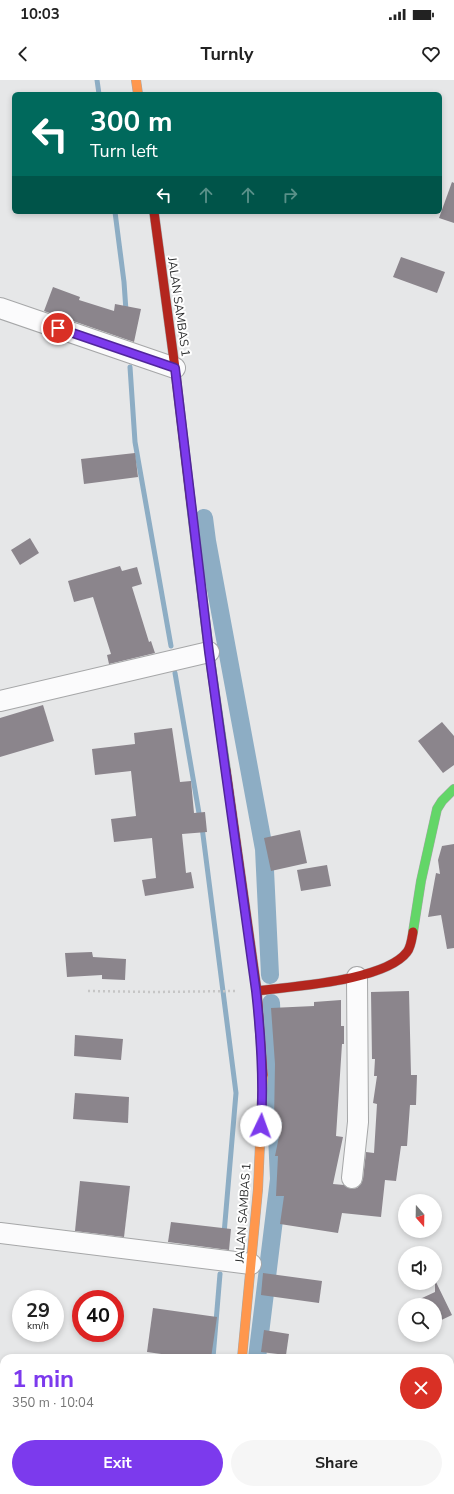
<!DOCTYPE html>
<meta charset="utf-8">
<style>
:root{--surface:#fff;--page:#f6f6f6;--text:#222;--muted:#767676;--accent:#7c3aed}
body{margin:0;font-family:"Nunito Sans",sans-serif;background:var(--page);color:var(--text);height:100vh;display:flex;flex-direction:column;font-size:15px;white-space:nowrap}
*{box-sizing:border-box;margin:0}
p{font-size:13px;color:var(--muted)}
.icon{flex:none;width:22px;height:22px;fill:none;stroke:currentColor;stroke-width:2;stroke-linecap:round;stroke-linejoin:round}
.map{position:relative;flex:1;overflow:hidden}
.drawer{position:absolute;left:0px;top:1274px;width:454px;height:140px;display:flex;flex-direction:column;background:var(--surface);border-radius:12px 12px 0 0;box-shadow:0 2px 6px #0003}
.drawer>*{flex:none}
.hud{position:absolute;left:12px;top:12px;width:430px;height:122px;border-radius:6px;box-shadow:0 2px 6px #0003;background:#00695c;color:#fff;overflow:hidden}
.needle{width:26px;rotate:160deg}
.fabs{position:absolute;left:398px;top:1114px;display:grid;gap:8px}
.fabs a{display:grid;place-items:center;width:44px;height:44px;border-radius:50%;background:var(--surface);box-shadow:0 2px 6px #0003;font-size:20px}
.speed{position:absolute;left:12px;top:1210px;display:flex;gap:8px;font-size:20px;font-weight:700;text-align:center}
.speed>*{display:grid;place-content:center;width:52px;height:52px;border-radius:50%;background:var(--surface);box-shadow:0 2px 6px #0003;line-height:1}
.speed small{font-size:10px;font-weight:400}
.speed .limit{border:6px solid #d22;background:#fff;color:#111}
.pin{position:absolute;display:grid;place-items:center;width:34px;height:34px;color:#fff;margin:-17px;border:2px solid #fff;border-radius:50%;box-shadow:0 1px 4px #0007}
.me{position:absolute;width:44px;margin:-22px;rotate:3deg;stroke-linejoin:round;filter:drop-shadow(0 0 3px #0008)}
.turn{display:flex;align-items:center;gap:14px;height:84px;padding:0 12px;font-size:18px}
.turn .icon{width:52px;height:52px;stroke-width:2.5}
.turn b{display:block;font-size:28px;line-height:34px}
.lanes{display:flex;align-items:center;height:38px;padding:0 12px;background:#0003;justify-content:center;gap:20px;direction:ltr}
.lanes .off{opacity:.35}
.round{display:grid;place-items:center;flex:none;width:42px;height:42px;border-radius:21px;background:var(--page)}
.headline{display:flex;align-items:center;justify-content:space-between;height:68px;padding:0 12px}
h1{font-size:24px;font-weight:700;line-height:30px;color:var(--accent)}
.cta{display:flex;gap:8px;margin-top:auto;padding:8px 12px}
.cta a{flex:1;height:46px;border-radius:24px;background:var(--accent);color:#fff;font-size:16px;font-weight:700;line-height:46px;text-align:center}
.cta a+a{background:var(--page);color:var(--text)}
.status{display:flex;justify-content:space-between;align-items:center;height:28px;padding:0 20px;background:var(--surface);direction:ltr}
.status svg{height:11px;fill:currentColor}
header{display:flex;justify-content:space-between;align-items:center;height:52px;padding:0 12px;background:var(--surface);font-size:18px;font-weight:700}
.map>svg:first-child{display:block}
</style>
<div class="status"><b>10:03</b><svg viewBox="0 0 49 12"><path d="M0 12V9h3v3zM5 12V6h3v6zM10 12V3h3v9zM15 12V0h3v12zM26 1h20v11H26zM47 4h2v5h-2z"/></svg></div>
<header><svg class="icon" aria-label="back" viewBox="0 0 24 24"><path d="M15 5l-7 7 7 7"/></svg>Turnly<svg class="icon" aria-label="heart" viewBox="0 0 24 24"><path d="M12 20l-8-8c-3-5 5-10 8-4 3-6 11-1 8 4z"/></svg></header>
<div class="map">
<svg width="454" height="1414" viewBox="0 0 454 1414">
<rect width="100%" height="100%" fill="#e6e7e8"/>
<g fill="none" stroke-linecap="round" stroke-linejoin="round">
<!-- stream -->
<g stroke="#8dadc4" stroke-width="5">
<path d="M97 0 99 14"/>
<path d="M115 132 124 202 126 231"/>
<path d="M130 287 135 362 171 566"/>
<path d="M175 593 200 739"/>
<path d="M202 747 236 1013 224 1154"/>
<path d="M213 1278 220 1194"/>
<path d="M198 1414V1410"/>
</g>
<!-- canal -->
<g stroke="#8dadc4" stroke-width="18">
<path d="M204 438 207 461 264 769 270 895"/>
<path d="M257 1278 279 1099 271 923"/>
<path d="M240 1414 241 1410"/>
</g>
</g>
<!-- building -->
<g fill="#8b858c">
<path d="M452 102 454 103V143L439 138Z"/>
<path d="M401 177 445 192 437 213 393 197Z"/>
<path d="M53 207 80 217 79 220 114 231 115 224 141 229 134 262 44 231Z"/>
<path d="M135 373 138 397 84 404 81 379Z"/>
<path d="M30 458 39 473 20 485 11 470Z"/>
<path d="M120 486 122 491 137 487 142 504 132 507 149 562 151 561 155 573 109 584 107 575 111 574 93 517 74 522 68 501Z"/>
<path d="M43 625 54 661 0 677V638Z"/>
<path d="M442 642 454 656V685L443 693 418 661Z"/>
<path d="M172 648 180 702 191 701 194 733 205 732 207 752 182 754 186 793 191 792 194 808 145 816 142 800 156 798 152 758 114 762 111 739 136 736 131 691 95 695 92 669 135 664 134 653Z"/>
<path d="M300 750 307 783 271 791 264 758Z"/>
<path d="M454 764V868L447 869 441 835 428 837 436 793 440 794 438 780 442 766Z"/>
<path d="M327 785 331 806 301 811 297 790Z"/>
<path d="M92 872 93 877 126 879 125 900 102 899V895L67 897 65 873Z"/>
<path d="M409 911 411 995H417L416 1025H410L407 1066H401L396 1101 385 1100 381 1137 342 1133 338 1153 280 1144 284 1116H276L278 1076H275L282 1042H274L275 984 271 928 314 926V922L341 920V946H344V964H342L336 1056 343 1057 333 1104 344 1105 351 1109 357 1108 361 1104 363 1099 366 1072 374 1073 377 1024 373 1023 377 996H374L375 979H372L371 912Z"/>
<path d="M75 955 123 959 121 980 74 976Z"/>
<path d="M75 1013 129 1017 128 1043 73 1039Z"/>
<path d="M80 1101 130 1106 124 1157 75 1151Z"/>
<path d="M171 1142 231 1149 229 1170 168 1162Z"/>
<path d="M263 1193 322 1201 319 1223 261 1215Z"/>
<path d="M435 1200 452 1235 435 1243V1225H407L435 1212Z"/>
<path d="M153 1228 217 1237 211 1278H190L147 1272Z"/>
<path d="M264 1250 289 1254 286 1275 261 1272Z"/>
</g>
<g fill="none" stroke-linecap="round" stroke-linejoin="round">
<defs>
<g id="street">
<path d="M0 228 175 288"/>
<path d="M0 621 209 572"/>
<path d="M352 1098 358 1042 357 897"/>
<path d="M0 1153 251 1184"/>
</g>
<g id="fast">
<path d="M191 424 209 572 226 690"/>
<path d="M413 852 421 801 437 729 442 721 454 709"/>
</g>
<g id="slow">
<path d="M136 0 138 14"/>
<path d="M242 1278 258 1109 263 995"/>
<path d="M222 1414 223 1410"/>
</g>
<g id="jam">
<path d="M154 132 175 288 191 424"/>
<path d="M226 690 257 911 263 995"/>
<path d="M257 911C293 906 385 901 407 872 411 867 412 858 413 852"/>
</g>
</defs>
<!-- street casing -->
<use href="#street" stroke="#a6a7a8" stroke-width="22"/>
<!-- fast casing -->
<use href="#fast" stroke="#a6a7a8" stroke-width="10"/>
<!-- slow casing -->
<use href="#slow" stroke="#a6a7a8" stroke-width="10"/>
<!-- jam casing -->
<use href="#jam" stroke="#a6a7a8" stroke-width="10"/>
<!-- path -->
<path stroke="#c6c6c6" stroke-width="2.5" stroke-dasharray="2 3" stroke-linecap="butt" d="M88 911 154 912 238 911"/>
<!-- street -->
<use href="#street" stroke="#fbfbfc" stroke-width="20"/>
<!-- fast -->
<use href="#fast" stroke="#63d668" stroke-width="9"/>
<!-- slow -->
<use href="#slow" stroke="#ff974d" stroke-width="9"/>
<!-- jam -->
<use href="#jam" stroke="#b3261e" stroke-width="9"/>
</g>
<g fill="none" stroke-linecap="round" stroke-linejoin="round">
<defs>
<path id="route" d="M58 248 175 288 209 572 256 911C261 956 264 1001 261 1046"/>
</defs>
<!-- route casing -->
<use href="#route" stroke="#51269a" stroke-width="10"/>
<!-- route -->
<use href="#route" stroke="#7c3aed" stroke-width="7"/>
</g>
<g text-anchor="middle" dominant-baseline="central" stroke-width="4" stroke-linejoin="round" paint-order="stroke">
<!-- street labels -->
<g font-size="12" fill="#2b2c2d" stroke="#fff">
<text transform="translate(179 227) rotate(82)">JALAN SAMBAS 1</text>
<text transform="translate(243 1133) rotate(-86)">JALAN SAMBAS 1</text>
</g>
</g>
</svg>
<div class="fabs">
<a><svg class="needle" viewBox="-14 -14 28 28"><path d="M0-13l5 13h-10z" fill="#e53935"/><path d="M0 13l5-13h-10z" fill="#767676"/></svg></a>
<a><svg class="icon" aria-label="sound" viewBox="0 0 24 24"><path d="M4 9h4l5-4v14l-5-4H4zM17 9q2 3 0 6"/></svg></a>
<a><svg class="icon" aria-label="search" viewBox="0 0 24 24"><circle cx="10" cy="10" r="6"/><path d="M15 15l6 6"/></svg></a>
</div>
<div class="speed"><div>29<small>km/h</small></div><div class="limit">40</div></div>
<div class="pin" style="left:58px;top:248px;background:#d93025"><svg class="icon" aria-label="arrive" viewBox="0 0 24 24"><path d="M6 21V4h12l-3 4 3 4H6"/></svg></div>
<svg class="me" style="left:261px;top:1046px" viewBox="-20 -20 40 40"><circle r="19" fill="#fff"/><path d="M0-13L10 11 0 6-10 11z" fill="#7c3aed"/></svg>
<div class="hud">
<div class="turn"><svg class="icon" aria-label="left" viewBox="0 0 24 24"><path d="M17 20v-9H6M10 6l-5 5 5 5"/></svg><div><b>300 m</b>Turn left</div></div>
<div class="lanes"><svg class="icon" aria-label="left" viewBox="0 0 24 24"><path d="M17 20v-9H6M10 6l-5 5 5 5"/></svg><svg class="icon off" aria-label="ahead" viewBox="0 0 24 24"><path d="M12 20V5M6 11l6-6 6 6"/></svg><svg class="icon off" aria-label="ahead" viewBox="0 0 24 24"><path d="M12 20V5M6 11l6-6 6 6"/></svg><svg class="icon off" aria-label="right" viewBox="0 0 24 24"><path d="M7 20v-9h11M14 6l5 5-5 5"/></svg></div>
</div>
<section class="drawer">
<div class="headline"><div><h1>1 min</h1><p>350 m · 10:04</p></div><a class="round" style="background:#d93025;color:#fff"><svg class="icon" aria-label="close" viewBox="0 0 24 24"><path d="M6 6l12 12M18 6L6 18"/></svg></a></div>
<div class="cta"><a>Exit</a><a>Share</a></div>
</section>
</div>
